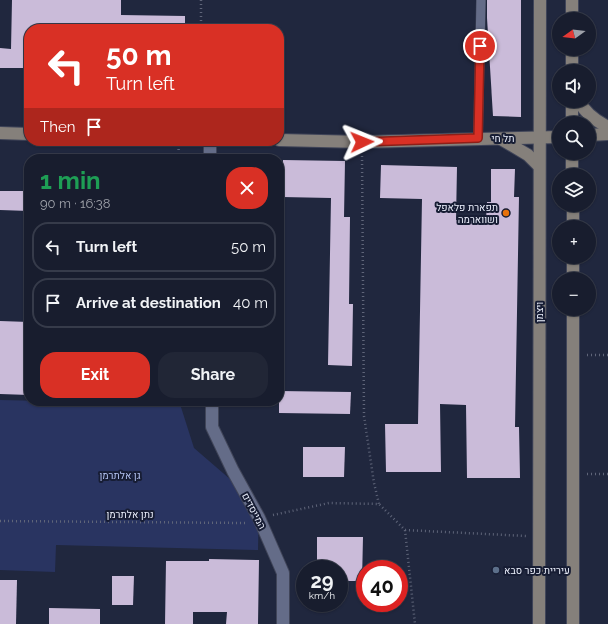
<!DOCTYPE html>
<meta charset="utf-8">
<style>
:root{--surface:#181d2e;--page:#212636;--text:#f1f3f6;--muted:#9fa2aa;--line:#363b4a;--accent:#d93025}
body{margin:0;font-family:Raleway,Heebo,sans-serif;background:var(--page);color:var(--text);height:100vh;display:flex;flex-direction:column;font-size:15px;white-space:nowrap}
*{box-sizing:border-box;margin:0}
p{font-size:13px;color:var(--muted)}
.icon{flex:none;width:22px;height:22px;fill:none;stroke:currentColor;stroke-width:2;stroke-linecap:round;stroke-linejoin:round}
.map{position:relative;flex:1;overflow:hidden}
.details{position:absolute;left:24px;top:154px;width:260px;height:252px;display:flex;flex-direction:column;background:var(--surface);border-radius:16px;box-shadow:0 1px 3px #0004,0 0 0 1px var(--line)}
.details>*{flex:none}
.guide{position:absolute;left:24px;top:24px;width:260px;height:122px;border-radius:16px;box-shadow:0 1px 3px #0004,0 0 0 1px var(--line);background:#d93025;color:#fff;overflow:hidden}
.needle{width:26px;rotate:255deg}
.fabs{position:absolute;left:552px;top:12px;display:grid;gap:8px}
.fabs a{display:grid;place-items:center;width:44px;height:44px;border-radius:50%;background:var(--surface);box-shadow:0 1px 3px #0004,0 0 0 1px var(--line);font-size:20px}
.speed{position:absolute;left:296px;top:560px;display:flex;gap:8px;font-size:20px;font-weight:700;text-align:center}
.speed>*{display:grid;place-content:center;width:52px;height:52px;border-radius:50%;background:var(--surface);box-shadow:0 1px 3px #0004,0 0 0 1px var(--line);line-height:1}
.speed small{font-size:10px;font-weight:400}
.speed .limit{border:6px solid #d22;background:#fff;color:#111}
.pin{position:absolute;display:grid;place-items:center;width:34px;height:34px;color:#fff;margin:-17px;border:2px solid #fff;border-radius:50%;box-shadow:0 1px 4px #0007}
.me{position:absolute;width:44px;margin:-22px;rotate:88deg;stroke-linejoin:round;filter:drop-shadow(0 0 3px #0008)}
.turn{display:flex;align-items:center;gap:14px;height:84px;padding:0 16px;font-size:18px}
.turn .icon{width:52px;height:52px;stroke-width:2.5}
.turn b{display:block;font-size:28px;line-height:34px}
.then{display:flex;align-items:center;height:38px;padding:0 16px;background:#0003;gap:8px;font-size:15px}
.round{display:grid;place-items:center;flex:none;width:42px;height:42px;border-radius:16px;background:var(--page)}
.summary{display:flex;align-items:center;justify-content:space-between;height:68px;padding:0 16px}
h1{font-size:24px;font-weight:700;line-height:30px;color:#1e9e55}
.action{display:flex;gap:8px;margin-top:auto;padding:8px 16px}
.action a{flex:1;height:46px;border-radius:16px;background:var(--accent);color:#fff;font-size:16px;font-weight:700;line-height:46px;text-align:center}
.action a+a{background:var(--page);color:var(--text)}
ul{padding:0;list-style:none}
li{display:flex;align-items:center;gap:12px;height:50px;margin:0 8px 6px;padding:0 8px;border:2px solid var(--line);border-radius:16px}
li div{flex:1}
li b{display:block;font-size:15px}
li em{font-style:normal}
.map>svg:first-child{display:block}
</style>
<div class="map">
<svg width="608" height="624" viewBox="0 0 608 624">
<rect width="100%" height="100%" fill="#20273e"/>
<!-- green -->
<path fill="#293461" d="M0 400 180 404 194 448 259 504 258 550 56 545 55 572 0 570Z"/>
<!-- building -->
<g fill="#cabbd9">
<path d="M12 0H121V15L185 16V29H29V68H0V48L11 49Z"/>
<path d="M487 0H521V117L493 116 487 18Z"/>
<path d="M283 160 345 161 344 217H350L349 304H353L352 366 328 365 331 198 282 197Z"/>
<path d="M381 165 457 167 456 220 486 221 487 202H491V169H515L514 197H519L515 427H519L520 478H467L466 405 440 404 441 472H386L385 424H418L422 199 380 198Z"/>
<path d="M0 191H29V211L0 210Z"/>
<path d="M0 321 29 322V395L0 394Z"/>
<path d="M279 391 351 392 350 414 279 413Z"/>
<path d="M303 447H345L344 477H303Z"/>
<path d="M317 537H363L362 581H339V569H317Z"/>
<path d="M209 559 259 560 258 624H226L227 612H193V624H165L166 561H209Z"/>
<path d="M112 576H134L133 605H112Z"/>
<path d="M0 580H17L16 624H0Z"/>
<path d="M49 608 100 609V624H49Z"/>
</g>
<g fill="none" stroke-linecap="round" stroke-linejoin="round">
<defs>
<path id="lane" d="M478 138 481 0"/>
<g id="street">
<path d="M210 141V159"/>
<path d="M212 401V427L233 471 259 518 283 573V624"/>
</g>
<g id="secondary">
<path d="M572 19V0"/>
<path d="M572 71V49"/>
<path d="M572 101V123"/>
<path d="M579 101C585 113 596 121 608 127"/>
<path d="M0 133 29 134"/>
<path d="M589 135 608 134"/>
<path d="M501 139 528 155 539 166"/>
<path d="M279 140 362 142 559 137"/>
<path d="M572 153V175"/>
<path d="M573 205V227"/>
<path d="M573 257V279"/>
<path d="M539 624 540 0"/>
<path d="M573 624V309"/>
</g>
</defs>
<!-- lane casing -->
<use href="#lane" stroke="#404559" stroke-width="10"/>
<!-- street casing -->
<use href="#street" stroke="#404559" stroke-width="14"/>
<!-- secondary casing -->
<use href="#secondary" stroke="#404559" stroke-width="14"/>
<!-- path -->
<g stroke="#5f6579" stroke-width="2.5" stroke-dasharray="1 3" stroke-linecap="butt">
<path d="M201 29V0"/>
<path d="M178 141 179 155H196"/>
<path d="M362 156 364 416 374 483 379 504"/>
<path d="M587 355H608"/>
<path d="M587 474H608"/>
<path d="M273 515 329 503 379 504 405 530 526 536"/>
<path d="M0 521 245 523"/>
<path d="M405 530 415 624"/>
</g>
<!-- lane -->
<use href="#lane" stroke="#646c88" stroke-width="9"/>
<!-- street -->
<use href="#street" stroke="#646c88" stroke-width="12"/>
<!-- secondary -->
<use href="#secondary" stroke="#85807b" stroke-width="12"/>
</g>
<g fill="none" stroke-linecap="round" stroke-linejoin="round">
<defs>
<path id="route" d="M362 142 478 138 480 46"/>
</defs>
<!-- route casing -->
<use href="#route" stroke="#8d1f18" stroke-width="10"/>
<!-- route -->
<use href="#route" stroke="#d93025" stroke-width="7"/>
</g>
<!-- markers -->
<circle fill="#e8710a" stroke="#171d34" stroke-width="1.5" cx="506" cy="213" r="4"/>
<circle fill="#5c6f8a" stroke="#171d34" stroke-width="1.5" cx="496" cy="570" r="4"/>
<g text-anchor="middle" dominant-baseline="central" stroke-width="4" stroke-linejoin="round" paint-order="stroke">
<!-- street labels -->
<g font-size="10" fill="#ecf0fd" stroke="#171d34">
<text x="503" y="138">תל חי</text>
<text transform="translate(539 312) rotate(-90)">ויצמן</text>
<text transform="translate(254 511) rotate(62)">המייסדים</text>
<text x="130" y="514">נתן אלתרמן</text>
</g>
<!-- poi labels -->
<g font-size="10" fill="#ecf0fd" stroke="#171d34" text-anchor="end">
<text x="498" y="207">תפארת פלאפל<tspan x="498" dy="12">ושווארמה</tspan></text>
<text x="504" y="570" text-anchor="start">עיריית כפר סבא</text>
</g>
<!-- park labels -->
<g font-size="10" fill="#b4c3f3" stroke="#171d34">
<text x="120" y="475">גן אלתרמן</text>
</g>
</g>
</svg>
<div class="fabs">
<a><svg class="needle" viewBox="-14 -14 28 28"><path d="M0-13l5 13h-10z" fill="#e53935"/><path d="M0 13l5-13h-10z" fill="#9fa2aa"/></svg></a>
<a><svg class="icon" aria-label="sound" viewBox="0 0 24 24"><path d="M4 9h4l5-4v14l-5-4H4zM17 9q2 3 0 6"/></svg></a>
<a><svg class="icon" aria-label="search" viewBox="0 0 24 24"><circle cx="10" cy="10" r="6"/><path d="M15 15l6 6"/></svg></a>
<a><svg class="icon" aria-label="layers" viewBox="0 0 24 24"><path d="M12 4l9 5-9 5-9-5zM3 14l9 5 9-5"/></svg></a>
<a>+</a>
<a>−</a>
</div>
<div class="speed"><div>29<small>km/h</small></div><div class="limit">40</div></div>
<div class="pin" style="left:480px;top:46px;background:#d93025"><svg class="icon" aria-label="arrive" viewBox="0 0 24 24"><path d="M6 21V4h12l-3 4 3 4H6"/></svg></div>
<svg class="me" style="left:362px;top:142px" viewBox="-20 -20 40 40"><path d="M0-17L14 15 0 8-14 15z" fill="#d93025" stroke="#fff" stroke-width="4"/></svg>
<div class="guide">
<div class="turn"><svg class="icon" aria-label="left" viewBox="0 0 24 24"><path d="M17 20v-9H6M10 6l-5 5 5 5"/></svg><div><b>50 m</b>Turn left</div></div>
<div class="then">Then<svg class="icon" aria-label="arrive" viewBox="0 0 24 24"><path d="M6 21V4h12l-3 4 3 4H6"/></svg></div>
</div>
<section class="details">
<div class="summary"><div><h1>1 min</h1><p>90 m · 16:38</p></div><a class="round" style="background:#d93025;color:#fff"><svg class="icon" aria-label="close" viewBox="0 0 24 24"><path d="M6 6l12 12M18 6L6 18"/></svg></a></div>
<ul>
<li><svg class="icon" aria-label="left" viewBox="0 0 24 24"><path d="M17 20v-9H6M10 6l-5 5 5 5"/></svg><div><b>Turn left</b></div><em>50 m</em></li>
<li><svg class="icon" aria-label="arrive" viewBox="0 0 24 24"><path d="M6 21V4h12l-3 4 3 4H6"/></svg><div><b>Arrive at destination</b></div><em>40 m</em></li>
</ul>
<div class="action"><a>Exit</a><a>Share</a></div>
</section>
</div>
